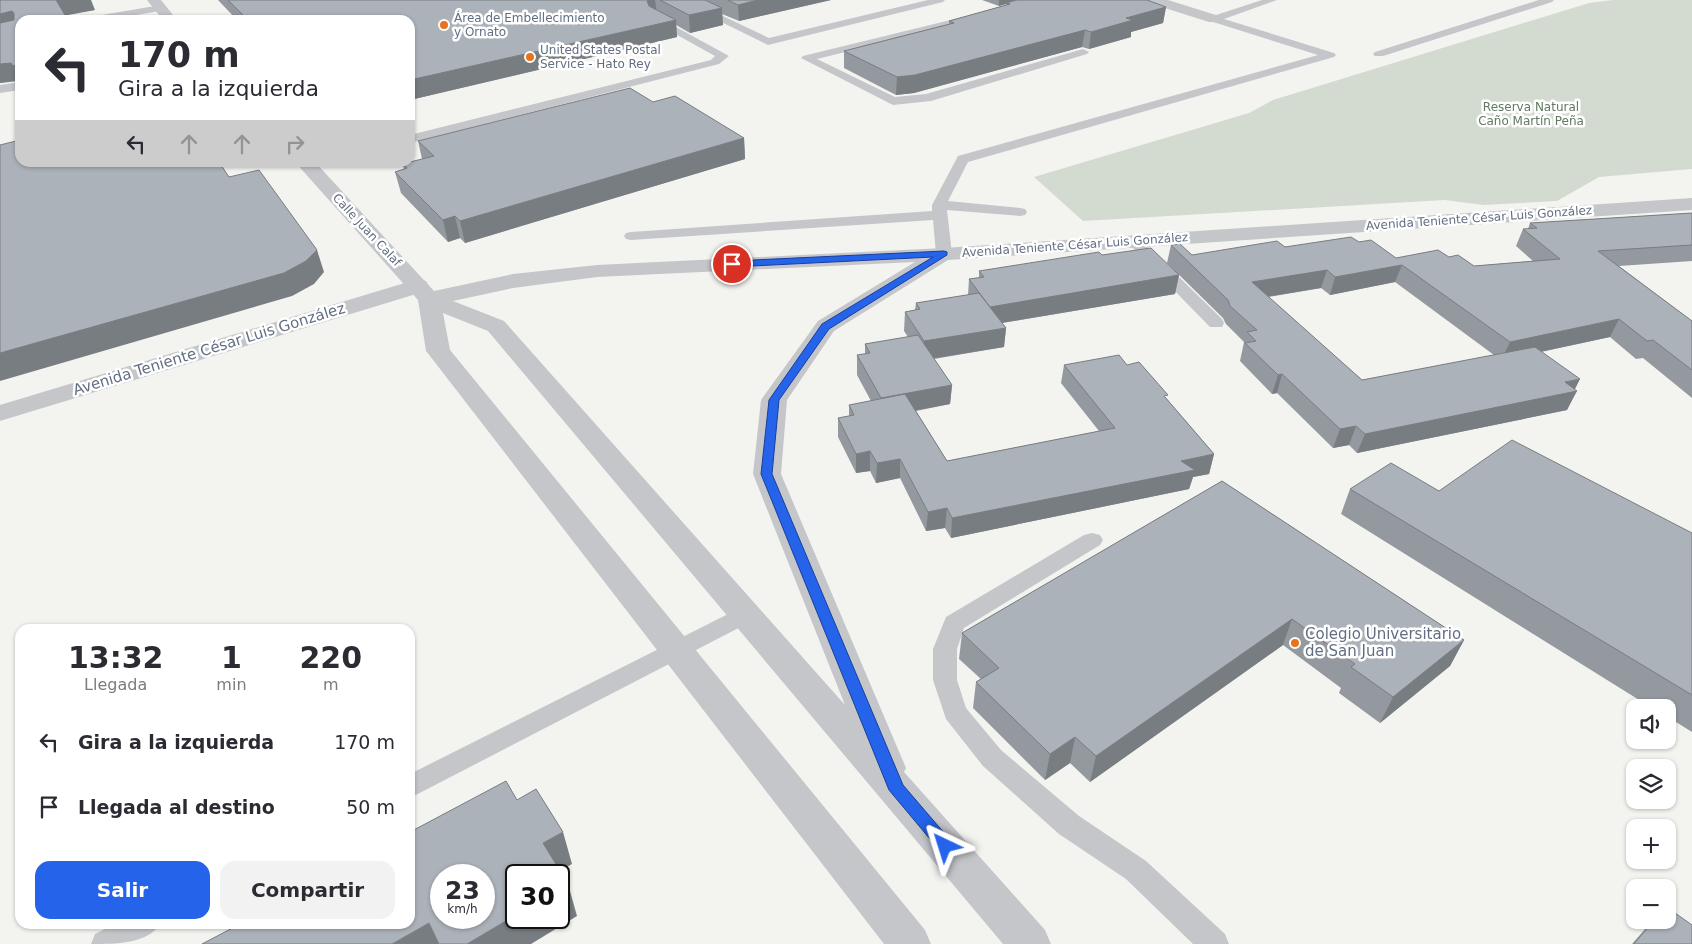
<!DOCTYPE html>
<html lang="es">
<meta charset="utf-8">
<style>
:root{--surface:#fff;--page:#f2f2f3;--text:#2b2b33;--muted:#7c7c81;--accent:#2563eb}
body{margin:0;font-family:"DejaVu Sans",sans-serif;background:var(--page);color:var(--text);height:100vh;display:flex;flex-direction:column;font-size:19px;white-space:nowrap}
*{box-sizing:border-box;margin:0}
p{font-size:16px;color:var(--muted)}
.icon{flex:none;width:28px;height:28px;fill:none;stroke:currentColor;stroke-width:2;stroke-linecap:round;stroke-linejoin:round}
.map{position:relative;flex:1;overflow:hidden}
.side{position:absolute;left:15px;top:624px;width:400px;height:305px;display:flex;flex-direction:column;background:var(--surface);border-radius:15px;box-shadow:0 1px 4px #0004}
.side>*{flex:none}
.guide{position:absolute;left:15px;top:15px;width:400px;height:152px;border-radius:15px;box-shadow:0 1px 4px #0004;background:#fff;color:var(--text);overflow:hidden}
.fabs{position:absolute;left:1626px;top:699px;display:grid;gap:10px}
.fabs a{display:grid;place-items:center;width:50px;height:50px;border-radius:10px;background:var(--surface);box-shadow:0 1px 4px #0004;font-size:25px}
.speed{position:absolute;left:430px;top:864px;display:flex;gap:10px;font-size:25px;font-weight:700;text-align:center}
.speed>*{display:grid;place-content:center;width:65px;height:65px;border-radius:50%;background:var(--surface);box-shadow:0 1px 4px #0004;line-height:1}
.speed small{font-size:12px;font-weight:400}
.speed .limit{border:2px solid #111;border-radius:8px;background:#fff;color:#111}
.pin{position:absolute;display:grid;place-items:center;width:42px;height:42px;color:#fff;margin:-21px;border:2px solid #fff;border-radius:50%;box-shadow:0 1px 5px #0007}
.me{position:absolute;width:55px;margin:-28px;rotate:319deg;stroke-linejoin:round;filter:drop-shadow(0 0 4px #0008)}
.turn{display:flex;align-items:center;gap:18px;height:105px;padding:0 20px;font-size:22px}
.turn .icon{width:65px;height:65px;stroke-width:2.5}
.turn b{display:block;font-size:35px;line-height:42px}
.lanes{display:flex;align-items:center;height:48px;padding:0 20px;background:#0003;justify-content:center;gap:25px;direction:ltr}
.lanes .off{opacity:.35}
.eta{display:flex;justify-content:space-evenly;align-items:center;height:85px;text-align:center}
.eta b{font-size:30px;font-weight:800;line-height:35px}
.cta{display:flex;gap:10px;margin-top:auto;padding:10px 20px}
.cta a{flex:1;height:58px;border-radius:15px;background:var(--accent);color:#fff;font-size:20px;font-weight:800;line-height:58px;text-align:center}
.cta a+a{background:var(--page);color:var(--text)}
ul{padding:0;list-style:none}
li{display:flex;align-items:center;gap:15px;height:65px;padding:0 20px}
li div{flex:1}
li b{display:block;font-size:19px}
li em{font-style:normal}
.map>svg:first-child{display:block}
</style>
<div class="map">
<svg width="1692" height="944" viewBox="0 0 1692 944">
<rect width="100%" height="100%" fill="#f3f4f0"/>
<!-- green -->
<path fill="#d3dbd1" d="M1613 0H1692V169L1599 177 1557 201 1483 205 1445 200 1083 221 1034 177 1249 113 1273 100 1589 3Z"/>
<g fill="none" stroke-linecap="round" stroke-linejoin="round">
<!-- service -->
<g fill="#c4c6ca" fill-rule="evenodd">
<path d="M928 0H945L943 2 768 45 699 11 700 9H708L769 38Z"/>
<path d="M1262 0H1277L1224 19 1334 53 1336 55 1334 57 968 162 948 201 1020 208 1025 209 1027 212 1025 215 1020 216 947 210 952 254 949 257H939L936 254 933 220 631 240 626 239 624 236 626 233 631 232 932 211V205L958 156 1318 55 1210 21 1209 19 1210 17Z"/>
<path d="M1539 0H1554L1552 2 1383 56H1375L1373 54 1375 52Z"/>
<path d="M161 5 165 6V10L108 20H85L90 17Z"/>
<path d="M975 14 980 17 979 19 817 59 895 97 926 94 1083 49 1089 52 1087 54 931 101 893 105 801 58 803 56Z"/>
<path d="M656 16 729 56 719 64 410 143V135L711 60 715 56 652 21 651 19 652 17Z"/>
<path d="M20 82V90L0 93V85Z"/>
<path d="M1134 236 1139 238 1222 319 1224 323 1222 327H1210L1129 244 1126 241 1129 238Z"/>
<path d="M1092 533 1100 535 1103 540 1100 545 964 628 957 649V680L966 708 1001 750 1079 816 1146 861 1225 934 1229 944H1193L1126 879 1059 834 983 766 946 719 933 680V649L946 617 1084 535Z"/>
<path d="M746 605 754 608 758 614 754 620 410 798V774Z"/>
<path d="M115 924H160C148 944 115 944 91 944L95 934Z"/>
</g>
<!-- minor -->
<g fill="#c4c6ca" fill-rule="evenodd">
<path d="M147 0H161L177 20H163Z"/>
<path d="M1147 0H1168L1219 16 1221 19 1219 22H1209L1149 3Z"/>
<path d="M295 162H315L434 291 513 274 597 265 944 248 1692 198V210L948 260 834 331 787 400 781 474 906 768 904 772 1045 930 1051 944H1003L488 331 443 313 450 350 925 930 931 944H884L430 356 426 351 418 300ZM915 262 818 321 761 400 753 474 845 705 504 321 453 301 513 288 597 277Z"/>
</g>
<!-- tertiary -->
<path fill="#c4c6ca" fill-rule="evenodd" d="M418 279 426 281 429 286 426 291 0 421V405Z"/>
</g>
<!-- wall -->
<g fill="#94999f" fill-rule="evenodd">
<path d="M0 0 95 10 20 20V81L0 83Z"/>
<path d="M218 0H831L739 21 722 14 723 25 690 33 676 25 677 37 410 100V20H237Z"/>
<path d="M982 0H1147L1166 7 1163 23 1131 32V37L1089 49 1082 47 914 93 896 95 844 68V51L949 24V21L1006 5V4L999 6Z"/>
<path d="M653 102 744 138 745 159 465 243 460 238 448 242 401 193 395 172 404 169 402 164 422 159 418 141Z"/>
<path d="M1692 213V261L1619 266 1692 321V398L1643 358 1636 359 1610 337 1541 352 1575 389 1567 410 1357 453 1349 445 1333 448 1277 393 1272 394 1240 361 1244 342 1226 324 1223 318 1167 263 1171 245 1192 255 1285 247 1359 242 1396 258 1449 257 1474 266 1533 261 1516 246 1523 229H1528L1530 223ZM1395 282 1494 355 1362 380 1268 297 1321 288 1330 295Z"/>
<path d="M1102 255 1179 275 1175 294 1002 323 1006 328 1004 347 934 359 952 385 950 404 916 411 947 461 1099 431 1061 383 1064 365H1127L1167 399 1214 454 1209 474 1193 477 1189 489 951 538 945 528 926 531 900 478 876 483 870 471 856 473 838 437V418L849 416V405L871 401 857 375V355L865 354V344L908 337 904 331 905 312 915 310 916 303 968 295 969 279 979 278V271Z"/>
<path d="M1222 481 1464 640 1450 666 1380 723 1339 693 1341 688 1283 645 1090 782 1070 763 1045 780 973 708 976 682 981 679 959 659 962 633Z"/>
<path d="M1350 489 1439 491 1692 533V732L1668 717V708H1652L1341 514Z"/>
<path d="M1653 920H1668L1692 944H1632Z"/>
</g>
<!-- shaded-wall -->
<g fill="#787d82">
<path d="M56 0H91L95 10 63 16Z"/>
<path d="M649 0H655L657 14 652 15 647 1Z"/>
<path d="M758 0H831L739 21 738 5Z"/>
<path d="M999 0H1017L1006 3V4L999 6Z"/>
<path d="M1166 7 1163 23 1131 32V37L1089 49 1091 32 1126 18Z"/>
<path d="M722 8 723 25 690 33 689 15Z"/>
<path d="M12 11 20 27 0 32V14Z"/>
<path d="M676 20 677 37 410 100V80Z"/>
<path d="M1085 30 1082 47 914 93 896 95 897 77Z"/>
<path d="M11 63 20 80 0 83V64Z"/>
<path d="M20 64V79L13 66Z"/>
<path d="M744 138 745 159 465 243 460 221Z"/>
<path d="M455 216 460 238 448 242 443 220Z"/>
<path d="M317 250 324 272 314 284 292 296 0 381V353Z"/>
<path d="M1402 265 1395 282 1330 295 1335 277Z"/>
<path d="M1327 270 1321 288 1247 300 1252 282Z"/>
<path d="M1179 275 1175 294 989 325 990 307Z"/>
<path d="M1619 319 1610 337 1501 360 1510 342Z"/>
<path d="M1006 328 1004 347 923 360 924 341Z"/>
<path d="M1282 374 1277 393 1272 394 1278 375Z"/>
<path d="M1580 379 1574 391H1577L1567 410 1357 453 1365 434 1565 382Z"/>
<path d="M952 385 950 404 880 417 881 398Z"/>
<path d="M1356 426 1349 445 1333 448 1340 429Z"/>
<path d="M870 451V471L856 473V454Z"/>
<path d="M1214 454 1209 474 1193 477 1189 489 951 538 952 518 1181 461Z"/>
<path d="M900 459V478L876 483 877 463Z"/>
<path d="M947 508 945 528 926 531 928 512Z"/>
<path d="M1292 619 1283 645 1090 782 1096 756Z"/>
<path d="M1464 640 1450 666 1380 723 1393 697Z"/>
<path d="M1075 737 1070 763 1045 780 1050 754Z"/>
<path d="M563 832 572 864 553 875 543 843Z"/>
<path d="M568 884 577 916 531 944H467L516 915V918H559V890Z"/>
<path d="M429 923 439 944H392Z"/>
</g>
<!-- building -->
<g fill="#acb2b9" stroke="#787d82" fill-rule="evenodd">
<path d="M0 0H56L68 20H20V64L13 66 11 63 0 64V23L14 20V13L12 11 0 14Z"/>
<path d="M228 0H649L647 1 649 6 676 20 410 80V20H248Z"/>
<path d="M660 0H705L722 8 689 15Z"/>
<path d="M728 0H758L738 5Z"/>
<path d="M1017 0H1147L1166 7 1126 18 1133 20 1091 32 1085 30 915 75 897 77 844 51 954 23 949 21 1010 4 1006 3Z"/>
<path d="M630 88 653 102 675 96 744 138 460 221 455 216 443 220 395 172 407 168 402 164 434 156 418 141Z"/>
<path d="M20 140V162H219L229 177 259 170 317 250 306 261 284 273 0 353V145Z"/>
<path d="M1692 213V245L1598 251 1692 321V370L1653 340 1647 341 1619 319 1510 342 1402 265 1335 277 1327 270 1252 282 1362 380 1535 347 1580 379 1565 382 1577 391 1365 434 1356 426 1340 429 1282 374 1278 375 1245 343 1256 341 1247 332 1257 330 1230 306 1228 300 1171 245 1180 244 1192 255 1277 241 1285 247 1351 237 1359 242 1371 240 1396 258 1438 250 1449 257 1458 255 1474 266 1560 259 1523 229 1537 228 1530 223Z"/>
<path d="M1151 248 1179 275 990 307 969 279 984 277 979 271 1099 252 1102 255Z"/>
<path d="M979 293 1006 328 924 341 905 312 920 309 916 303Z"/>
<path d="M918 335 952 385 881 398 857 355 870 353 865 344Z"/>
<path d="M1119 355 1127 365 1139 362 1168 395 1164 396 1214 454 1181 461 1195 470 952 518 947 508 928 512 900 459 877 463 870 451 856 454 838 418 854 415 849 405 905 394 947 461 1115 428 1064 365Z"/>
<path d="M1512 440 1692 533V695L1350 489 1391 463 1439 491Z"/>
<path d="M1222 481 1464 640 1393 697 1351 667 1355 664 1292 619 1096 756 1075 737 1050 754 976 682 999 668 962 633Z"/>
<path d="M506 781 517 800 536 789 563 832 543 843 568 884 559 890V875H516V915L467 944H439L429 923 392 944H202L240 924H410V832ZM441 875H484V918H441Z"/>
<path d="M1668 908 1692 925V944H1634L1654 920H1668Z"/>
</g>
<!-- route -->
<path fill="#2563eb" stroke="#184099" d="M944 251 947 252V255L829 329 779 400 772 474 903 785 951 841 953 846 951 851 945 853 940 851 889 790 761 474 769 400 822 324 933 257 732 267 727 264 732 261Z"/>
<!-- markers -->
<g fill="#e7741d" stroke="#fff" stroke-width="2">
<circle cx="444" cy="25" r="5"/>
<circle cx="530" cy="57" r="5"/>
<circle cx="1295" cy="643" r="5"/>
</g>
<g text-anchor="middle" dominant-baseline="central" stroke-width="5" stroke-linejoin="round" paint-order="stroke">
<!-- far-poi labels -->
<g font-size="12" fill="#626e82" stroke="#fff" text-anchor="start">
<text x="454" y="18">Área de Embellecimiento<tspan x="454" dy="14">y Ornato</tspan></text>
<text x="540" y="50">United States Postal<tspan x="540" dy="14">Service - Hato Rey</tspan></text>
</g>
<!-- far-park labels -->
<g font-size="12" fill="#617961" stroke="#fff">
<text x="1531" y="107">Reserva Natural<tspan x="1531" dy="14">Caño Martín Peña</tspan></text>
</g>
<!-- far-street labels -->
<g font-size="12" fill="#626e82" stroke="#fff">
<text transform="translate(1479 218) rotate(-4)">Avenida Teniente César Luis González</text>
<text transform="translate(367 230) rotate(47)">Calle Juan Calaf</text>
<text transform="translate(1075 245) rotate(-4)">Avenida Teniente César Luis González</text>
</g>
<!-- street labels -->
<g font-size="15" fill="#626e82" stroke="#fff">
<text transform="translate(209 349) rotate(-17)">Avenida Teniente César Luis González</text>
</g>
<!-- poi labels -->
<g font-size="15" fill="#626e82" stroke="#fff" text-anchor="start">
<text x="1305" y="634">Colegio Universitario<tspan x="1305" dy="17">de San Juan</tspan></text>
</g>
</g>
</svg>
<div class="fabs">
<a><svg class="icon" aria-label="sound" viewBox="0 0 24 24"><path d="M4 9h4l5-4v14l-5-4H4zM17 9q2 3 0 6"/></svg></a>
<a><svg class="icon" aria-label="layers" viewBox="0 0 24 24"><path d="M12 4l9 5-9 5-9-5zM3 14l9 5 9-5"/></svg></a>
<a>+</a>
<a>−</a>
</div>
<div class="speed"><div>23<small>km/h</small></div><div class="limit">30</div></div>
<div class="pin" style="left:732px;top:264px;background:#d93025"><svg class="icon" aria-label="arrive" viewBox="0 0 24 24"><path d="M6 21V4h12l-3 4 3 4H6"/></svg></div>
<svg class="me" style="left:945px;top:846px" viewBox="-20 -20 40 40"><path d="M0-17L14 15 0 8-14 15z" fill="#2563eb" stroke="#fff" stroke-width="4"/></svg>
<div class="guide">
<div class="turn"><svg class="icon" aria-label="left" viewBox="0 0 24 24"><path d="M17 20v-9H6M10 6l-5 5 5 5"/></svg><div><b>170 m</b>Gira a la izquierda</div></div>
<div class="lanes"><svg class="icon" aria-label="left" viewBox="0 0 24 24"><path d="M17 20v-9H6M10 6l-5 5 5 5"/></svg><svg class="icon off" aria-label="ahead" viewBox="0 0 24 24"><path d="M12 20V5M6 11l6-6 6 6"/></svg><svg class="icon off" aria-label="ahead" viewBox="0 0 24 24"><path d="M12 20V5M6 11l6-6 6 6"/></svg><svg class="icon off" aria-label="right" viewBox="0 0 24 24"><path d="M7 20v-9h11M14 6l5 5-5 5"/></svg></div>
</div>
<section class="side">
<div class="eta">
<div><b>13:32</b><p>Llegada</p></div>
<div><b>1</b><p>min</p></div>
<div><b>220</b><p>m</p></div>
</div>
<ul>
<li><svg class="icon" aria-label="left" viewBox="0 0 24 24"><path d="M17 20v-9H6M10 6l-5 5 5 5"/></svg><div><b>Gira a la izquierda</b></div><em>170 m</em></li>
<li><svg class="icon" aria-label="arrive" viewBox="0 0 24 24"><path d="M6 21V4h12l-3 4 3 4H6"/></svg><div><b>Llegada al destino</b></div><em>50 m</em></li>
</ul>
<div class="cta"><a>Salir</a><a>Compartir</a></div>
</section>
</div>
